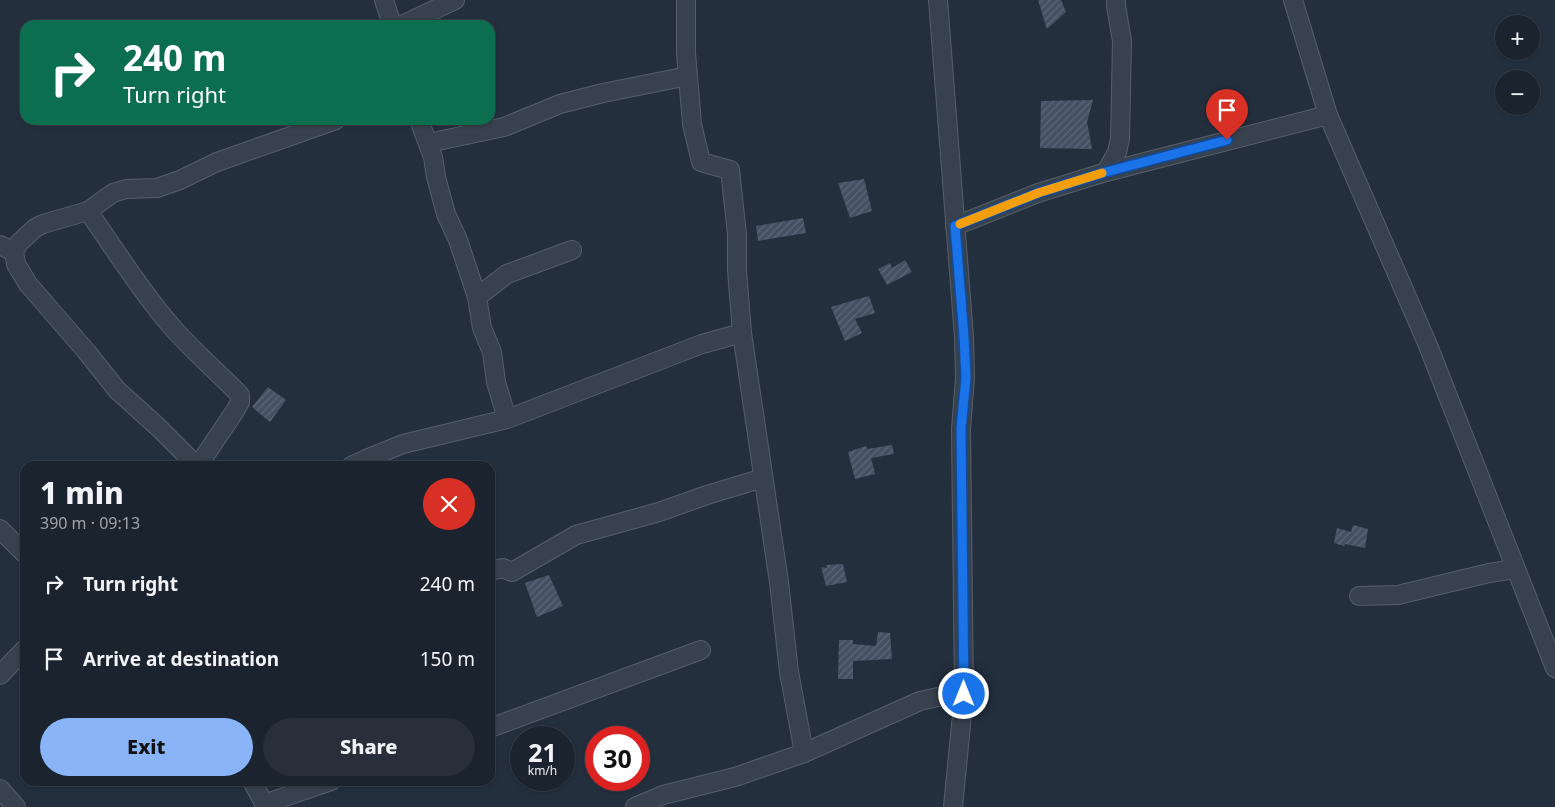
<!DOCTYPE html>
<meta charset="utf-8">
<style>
:root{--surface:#1b232e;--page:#282f3a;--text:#f1f3f6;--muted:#a0a4aa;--line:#39404a;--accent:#8ab4f8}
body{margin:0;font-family:"Noto Sans",sans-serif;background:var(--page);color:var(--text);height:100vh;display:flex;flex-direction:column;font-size:19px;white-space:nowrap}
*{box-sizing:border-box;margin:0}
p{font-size:16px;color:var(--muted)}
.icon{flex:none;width:28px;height:28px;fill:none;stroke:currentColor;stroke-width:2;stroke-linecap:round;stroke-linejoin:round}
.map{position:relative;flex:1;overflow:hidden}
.panel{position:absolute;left:20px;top:461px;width:475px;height:325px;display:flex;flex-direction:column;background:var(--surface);border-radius:15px;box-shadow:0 1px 4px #0004,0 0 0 1px var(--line)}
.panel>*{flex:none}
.hud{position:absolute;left:20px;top:20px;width:475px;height:105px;border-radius:15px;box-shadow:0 1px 4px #0004,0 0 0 1px var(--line);background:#0b6e4f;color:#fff;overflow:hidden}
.buttons{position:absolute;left:1495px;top:15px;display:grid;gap:10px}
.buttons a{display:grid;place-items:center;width:45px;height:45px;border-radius:50%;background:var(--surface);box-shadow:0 1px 4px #0004,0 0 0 1px var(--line);font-size:25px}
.speed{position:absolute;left:510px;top:726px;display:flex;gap:10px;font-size:25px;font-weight:700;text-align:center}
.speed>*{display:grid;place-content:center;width:65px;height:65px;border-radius:50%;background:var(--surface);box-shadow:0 1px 4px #0004,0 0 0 1px var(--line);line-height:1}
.speed small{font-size:12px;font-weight:400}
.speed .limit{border:8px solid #d22;background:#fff;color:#111}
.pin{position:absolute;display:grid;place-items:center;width:42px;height:42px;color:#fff;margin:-51px -21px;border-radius:50% 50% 50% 0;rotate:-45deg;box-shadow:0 0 5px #0007}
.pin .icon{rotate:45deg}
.me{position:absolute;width:55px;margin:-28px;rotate:0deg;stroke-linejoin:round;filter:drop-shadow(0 0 4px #0008)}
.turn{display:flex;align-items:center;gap:18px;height:105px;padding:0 20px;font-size:22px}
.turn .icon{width:65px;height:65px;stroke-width:2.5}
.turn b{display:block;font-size:35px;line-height:42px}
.round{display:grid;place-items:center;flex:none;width:52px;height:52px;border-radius:26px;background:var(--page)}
.summary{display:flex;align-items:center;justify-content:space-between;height:85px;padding:0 20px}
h1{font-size:30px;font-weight:800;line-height:38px}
.button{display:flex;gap:10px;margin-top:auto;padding:10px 20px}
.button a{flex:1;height:58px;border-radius:30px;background:var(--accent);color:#111;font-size:20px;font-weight:800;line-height:58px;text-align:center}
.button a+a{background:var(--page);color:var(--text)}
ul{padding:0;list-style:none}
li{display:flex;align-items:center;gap:15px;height:75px;padding:0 20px}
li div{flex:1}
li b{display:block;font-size:19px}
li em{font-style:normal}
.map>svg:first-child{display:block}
</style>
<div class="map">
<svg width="1555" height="807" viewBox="0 0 1555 807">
<defs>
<pattern id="building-hatch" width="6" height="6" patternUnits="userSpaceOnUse" patternTransform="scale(1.25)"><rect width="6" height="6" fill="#455162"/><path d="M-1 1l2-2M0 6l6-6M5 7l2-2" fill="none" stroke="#5d6877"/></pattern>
</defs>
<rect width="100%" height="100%" fill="#242f3e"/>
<!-- building -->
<g fill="url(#building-hatch)">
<path d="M1038 0H1061L1066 12 1047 29Z"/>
<path d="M1093 100 1087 122 1092 149 1040 148 1041 101Z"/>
<path d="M864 179 872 211 850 218 838 183Z"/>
<path d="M803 218 806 233 758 241 756 226Z"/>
<path d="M905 260 912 272 887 285 878 269 890 263 892 268Z"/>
<path d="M869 296 875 313 855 319 862 333 845 341 831 307Z"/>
<path d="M268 387 286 400 270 422 252 407Z"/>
<path d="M892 445 894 454 871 458 875 474 855 479 848 452 866 446 867 449Z"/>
<path d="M1353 525 1368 529 1365 548 1345 544 1344 546 1334 543 1337 528 1351 532Z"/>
<path d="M843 564 847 582 826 586 821 567 827 568 826 565Z"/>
<path d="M549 575 563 606 537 617 525 583Z"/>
<path d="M878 632 890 633 892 659 853 661V679H838L839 640H853V644L876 646Z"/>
</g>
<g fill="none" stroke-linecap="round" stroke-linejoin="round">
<defs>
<g id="minor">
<path d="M384 0 392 25"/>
<path d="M686 0V53L692 124 701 162 730 170 737 234V270L742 333 779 582 789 672 804 753"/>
<path d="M938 0 964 337 965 378 961 429 964 694 953 807"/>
<path d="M1293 0 1328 115 1427 343 1555 668"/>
<path d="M402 25 455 0"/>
<path d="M419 120 433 157 436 177 446 214 458 240 477 297 482 328 492 352 496 382 507 419"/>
<path d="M428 143 504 127 560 104 603 93 688 76"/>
<path d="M1106 172 1117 152 1120 139 1122 41 1116 6V0"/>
<path d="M88 211C114 248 138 287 167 321 189 348 216 370 240 395V402L235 411 198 466"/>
<path d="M955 226 1038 193 1106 172 1328 115"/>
<path d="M0 245 14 252"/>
<path d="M477 297 507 274 572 250"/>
<path d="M197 466 158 427 117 390 86 351 28 284 16 264 14 252 19 243 35 228 43 224 88 211 113 193 126 189 157 188 180 180 217 162 336 120"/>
<path d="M351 466 366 459 403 444 507 419 702 344 742 333"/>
<path d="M0 529 25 554"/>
<path d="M490 571 503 568 512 572 576 535 659 512 707 495 763 478"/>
<path d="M1359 596 1398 595 1489 573 1515 569"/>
<path d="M0 675 25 649"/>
<path d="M490 728 701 650"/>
<path d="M252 781 266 807"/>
<path d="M0 789 16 807"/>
<path d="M264 804 331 781"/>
<path d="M635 807 663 795 735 777 804 753 920 701 938 697 964 694"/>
</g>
</defs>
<!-- minor casing -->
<use href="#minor" stroke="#565f6c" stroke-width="20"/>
<!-- minor -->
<use href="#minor" stroke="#38414e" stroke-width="18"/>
</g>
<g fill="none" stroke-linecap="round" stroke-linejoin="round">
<defs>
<path id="route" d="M964 694 961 429 966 378 964 337 955 226 1038 193 1106 172 1227 140"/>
</defs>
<!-- route casing -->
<use href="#route" stroke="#114b97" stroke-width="12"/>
<!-- route -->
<use href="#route" stroke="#1a73e8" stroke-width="9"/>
<!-- slow -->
<path stroke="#f59e0b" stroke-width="9" d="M960 224 1038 193 1102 173"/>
</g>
</svg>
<div class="buttons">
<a>+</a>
<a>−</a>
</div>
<div class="speed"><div>21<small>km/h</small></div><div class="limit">30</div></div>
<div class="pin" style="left:1227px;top:140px;background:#d93025"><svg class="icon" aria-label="arrive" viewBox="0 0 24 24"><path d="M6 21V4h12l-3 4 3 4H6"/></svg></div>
<svg class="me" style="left:964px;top:694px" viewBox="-20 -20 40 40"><circle r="17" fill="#1a73e8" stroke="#fff" stroke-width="3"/><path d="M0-11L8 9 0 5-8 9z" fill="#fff"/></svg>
<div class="hud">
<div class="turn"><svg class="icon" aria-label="right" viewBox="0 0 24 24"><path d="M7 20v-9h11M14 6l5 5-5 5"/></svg><div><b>240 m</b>Turn right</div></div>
</div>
<section class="panel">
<div class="summary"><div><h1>1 min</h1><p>390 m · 09:13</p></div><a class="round" style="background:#d93025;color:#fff"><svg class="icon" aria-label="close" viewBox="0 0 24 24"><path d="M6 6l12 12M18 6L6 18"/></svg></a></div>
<ul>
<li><svg class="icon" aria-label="right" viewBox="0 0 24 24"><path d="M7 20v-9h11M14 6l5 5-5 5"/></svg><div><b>Turn right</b></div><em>240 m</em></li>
<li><svg class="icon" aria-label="arrive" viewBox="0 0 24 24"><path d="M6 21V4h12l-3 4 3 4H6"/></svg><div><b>Arrive at destination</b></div><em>150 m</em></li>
</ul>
<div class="button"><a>Exit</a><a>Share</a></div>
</section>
</div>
